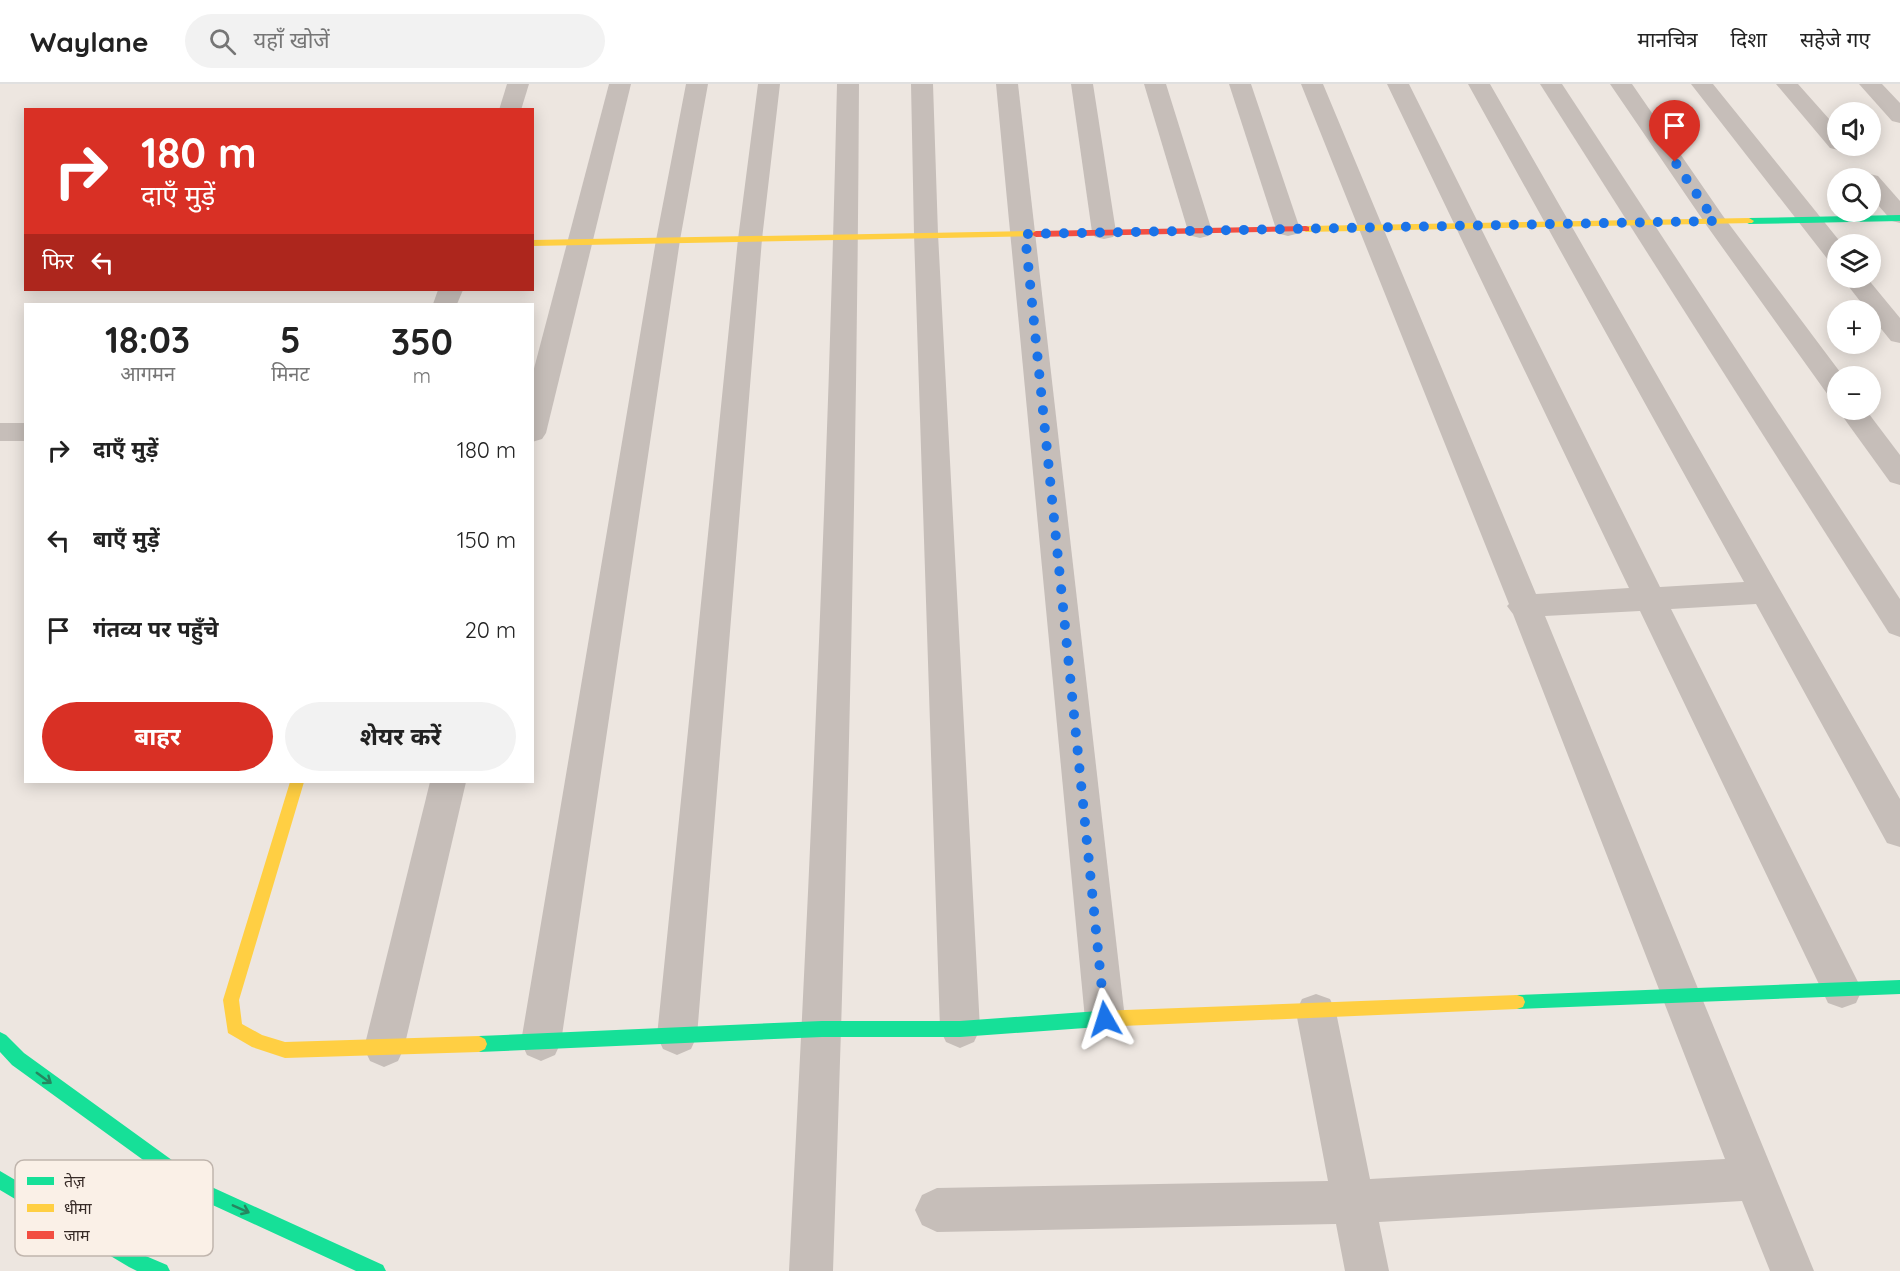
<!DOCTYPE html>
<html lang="hi">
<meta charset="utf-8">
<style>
:root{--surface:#fff;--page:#f2f2f2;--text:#222;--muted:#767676;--line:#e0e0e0;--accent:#d93025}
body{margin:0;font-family:Quicksand,"Noto Sans Devanagari",sans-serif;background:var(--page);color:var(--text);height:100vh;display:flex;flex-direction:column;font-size:22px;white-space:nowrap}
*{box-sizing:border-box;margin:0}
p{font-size:20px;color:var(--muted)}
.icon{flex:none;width:33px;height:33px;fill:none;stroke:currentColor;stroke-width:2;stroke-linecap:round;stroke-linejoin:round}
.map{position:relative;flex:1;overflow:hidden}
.side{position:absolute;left:24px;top:219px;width:510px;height:480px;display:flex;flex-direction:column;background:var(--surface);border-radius:0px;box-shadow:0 3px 15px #0003}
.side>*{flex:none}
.banner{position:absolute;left:24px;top:24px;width:510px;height:183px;border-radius:0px;box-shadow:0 3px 15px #0003;background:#d93025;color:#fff;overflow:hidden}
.buttons{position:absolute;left:1827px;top:18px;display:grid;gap:12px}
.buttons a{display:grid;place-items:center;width:54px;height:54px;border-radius:50%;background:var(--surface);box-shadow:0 3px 15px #0003;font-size:30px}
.pin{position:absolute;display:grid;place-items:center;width:51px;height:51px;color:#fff;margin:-62px -26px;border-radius:50% 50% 50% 0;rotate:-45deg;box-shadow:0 0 6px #0007}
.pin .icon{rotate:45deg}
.me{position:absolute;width:66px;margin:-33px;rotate:354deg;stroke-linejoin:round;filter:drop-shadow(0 0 4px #0008)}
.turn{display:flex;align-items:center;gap:21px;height:126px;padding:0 18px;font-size:27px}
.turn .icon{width:78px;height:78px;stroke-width:2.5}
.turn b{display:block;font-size:42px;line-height:51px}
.then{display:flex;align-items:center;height:57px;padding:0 18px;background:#0003;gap:12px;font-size:22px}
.eta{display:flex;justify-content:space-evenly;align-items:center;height:102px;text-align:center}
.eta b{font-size:36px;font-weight:700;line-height:42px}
.button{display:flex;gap:12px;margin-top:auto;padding:12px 18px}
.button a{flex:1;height:69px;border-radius:36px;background:var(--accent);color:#fff;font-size:24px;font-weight:700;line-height:69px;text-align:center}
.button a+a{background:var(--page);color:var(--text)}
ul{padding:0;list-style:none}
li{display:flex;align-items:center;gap:18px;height:90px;padding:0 18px}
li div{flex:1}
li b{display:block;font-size:22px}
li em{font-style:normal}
header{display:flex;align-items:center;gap:36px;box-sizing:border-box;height:84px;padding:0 30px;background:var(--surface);border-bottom:2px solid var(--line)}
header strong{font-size:28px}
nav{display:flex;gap:33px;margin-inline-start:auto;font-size:21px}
.search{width:420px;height:54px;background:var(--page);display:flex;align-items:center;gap:15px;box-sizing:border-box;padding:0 21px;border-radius:33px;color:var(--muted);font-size:22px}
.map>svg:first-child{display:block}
</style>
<header>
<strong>Waylane</strong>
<div class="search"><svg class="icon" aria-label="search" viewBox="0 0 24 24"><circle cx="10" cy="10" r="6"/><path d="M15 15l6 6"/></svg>यहाँ खोजें</div>
<nav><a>मानचित्र</a><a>दिशा</a><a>सहेजे गए</a></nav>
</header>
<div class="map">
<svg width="1900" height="1187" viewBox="0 0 1900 1187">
<rect width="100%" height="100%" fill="#ede6e0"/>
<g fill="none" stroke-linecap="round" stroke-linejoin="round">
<!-- street -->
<g fill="#c6beb9" fill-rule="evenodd">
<path d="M507 0H529L521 26H499Z"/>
<path d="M609 0H631L546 349 542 355 532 358V292Z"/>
<path d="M686 0H708L680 156 561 958 555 971 541 977 527 971 521 958 656 156Z"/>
<path d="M758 0H780L762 155 697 952 691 965 677 971 663 965 657 952 738 155Z"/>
<path d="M837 0H859C857 396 847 792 833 1187H789C810 792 828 396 837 0Z"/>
<path d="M911 0H933L938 150 980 945 974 958 960 964 946 958 940 945 914 150Z"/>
<path d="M996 0H1018L1125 935 1119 948 1105 953 1091 948 1085 935Z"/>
<path d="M1071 0H1093L1116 148 1113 153 1104 155 1095 153 1092 148Z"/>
<path d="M1144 0H1166L1212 147 1208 152 1200 154 1192 152 1188 147Z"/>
<path d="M1229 0H1251L1300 145 1296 150 1288 152 1280 150 1276 145Z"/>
<path d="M1301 0H1323L1536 510 1629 504 1387 0H1409L1660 503 1744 498 1468 0H1490L1900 715V763L1887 759 1756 520 1671 525 1862 906 1856 919 1842 924 1828 919 1640 527 1545 532 1814 1187H1770L1742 1117 1379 1138 1389 1187H1345L1336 1140 937 1148 922 1141 915 1126 922 1111 937 1104 1328 1097 1296 928 1302 915 1316 910 1330 915 1336 928 1370 1095 1725 1075 1513 530 1507 522 1509 520Z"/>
<path d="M1540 0H1562L1900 515V553L1889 549Z"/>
<path d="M1610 0H1632L1723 132 1843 292H1838V313L1828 311 1707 142Z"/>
<path d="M1691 0H1713L1842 160H1838V179L1829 177Z"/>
<path d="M1776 0H1798L1838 45V62H1847L1846 64 1838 66 1830 64Z"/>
<path d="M1859 0H1882L1900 19V39L1892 37Z"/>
<path d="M1870 90 1878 92 1900 117V139L1892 137 1870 112V94H1860Z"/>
<path d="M1842 194H1867L1900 234V259L1891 257 1870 231V226H1867Z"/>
<path d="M438 206H463L457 220H433Z"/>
<path d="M1838 326H1866L1900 371V401L1890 398Z"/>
<rect x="0" y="339" width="26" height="18"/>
<path d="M430 698H466L404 964 398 977 384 983 370 977 364 964Z"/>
</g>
<!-- fast -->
<g fill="#16e098" fill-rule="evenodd">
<path d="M1900 131V137L1749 140 1744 137 1749 134Z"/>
<path d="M1900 896V910L1517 925 1511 923 1509 918 1511 913 1517 911Z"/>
<path d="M1099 927 1105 930 1107 935 1105 940 1099 943 960 953H822L479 968 473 965 471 960 473 955 479 952 822 937H960Z"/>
<path d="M0 948 6 951 24 969 205 1100 383 1181 386 1187H356L193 1112 12 981 0 968Z"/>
<path d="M0 1087 141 1170 167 1181 170 1187H137L129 1183 0 1106Z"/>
</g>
<!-- slow -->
<g fill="#ffcf43" fill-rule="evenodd">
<path d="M1749 134 1754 137 1752 139 1306 148 1301 145 1306 142Z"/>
<path d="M1036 147 1039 148V152L532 162V156Z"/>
<path d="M290 698H304L239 916 242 940 262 951 285 958 479 952 485 955 487 960 485 965 479 968 285 974 252 963 228 949 223 916Z"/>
<path d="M1517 911 1523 913 1525 918 1523 923 1517 925 1099 943 1093 940 1091 935 1093 930 1099 927Z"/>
</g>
<!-- jam -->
<path fill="#f24e42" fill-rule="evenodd" d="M1306 142 1309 143V147L1036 153 1031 150 1036 147Z"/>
</g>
<!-- one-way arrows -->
<defs><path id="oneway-shaft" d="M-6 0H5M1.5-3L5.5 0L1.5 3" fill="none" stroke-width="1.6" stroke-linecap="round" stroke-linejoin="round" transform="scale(1.5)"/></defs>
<g stroke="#268660">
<use href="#oneway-shaft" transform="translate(44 994) rotate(36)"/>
<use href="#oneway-shaft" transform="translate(241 1125) rotate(24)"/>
</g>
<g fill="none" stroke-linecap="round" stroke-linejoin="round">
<!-- route -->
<path stroke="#1a73e8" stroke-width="10" stroke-dasharray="0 18" d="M1105 935 1025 150 1715 137 1675 78"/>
</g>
<!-- legend -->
<rect x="15" y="1076" width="198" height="96" rx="9" fill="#faf0e7" stroke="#c0b5ad" stroke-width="1.5"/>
<rect x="27" y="1093" width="27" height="8" fill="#16e098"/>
<rect x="27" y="1120" width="27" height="8" fill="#ffcf43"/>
<rect x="27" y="1147" width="27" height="8" fill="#f24e42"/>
<g font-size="16" fill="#372b27">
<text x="64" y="1103">तेज़</text>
<text x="64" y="1130">धीमा</text>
<text x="64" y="1157">जाम</text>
</g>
</svg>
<div class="buttons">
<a><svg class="icon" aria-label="sound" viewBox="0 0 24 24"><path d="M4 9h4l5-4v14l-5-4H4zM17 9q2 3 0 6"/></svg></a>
<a><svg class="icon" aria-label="search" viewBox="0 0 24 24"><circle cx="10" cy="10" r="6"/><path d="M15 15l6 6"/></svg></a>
<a><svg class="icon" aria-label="layers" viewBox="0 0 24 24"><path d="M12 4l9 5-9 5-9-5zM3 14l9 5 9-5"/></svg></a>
<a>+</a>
<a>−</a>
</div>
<div class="pin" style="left:1675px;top:78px;background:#d93025"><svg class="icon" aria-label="arrive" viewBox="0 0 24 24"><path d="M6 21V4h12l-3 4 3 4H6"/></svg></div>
<svg class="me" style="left:1105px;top:935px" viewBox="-20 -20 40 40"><path d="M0-17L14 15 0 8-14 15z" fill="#1a73e8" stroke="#fff" stroke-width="4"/></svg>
<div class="banner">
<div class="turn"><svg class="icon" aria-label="right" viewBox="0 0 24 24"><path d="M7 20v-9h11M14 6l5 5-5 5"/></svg><div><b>180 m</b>दाएँ मुड़ें</div></div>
<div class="then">फिर<svg class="icon" aria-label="left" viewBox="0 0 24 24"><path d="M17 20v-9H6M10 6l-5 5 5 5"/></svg></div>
</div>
<section class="side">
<div class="eta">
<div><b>18:03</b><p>आगमन</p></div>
<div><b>5</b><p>मिनट</p></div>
<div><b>350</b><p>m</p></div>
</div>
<ul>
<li><svg class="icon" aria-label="right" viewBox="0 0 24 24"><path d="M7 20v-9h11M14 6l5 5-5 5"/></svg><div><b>दाएँ मुड़ें</b></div><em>180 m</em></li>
<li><svg class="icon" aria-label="left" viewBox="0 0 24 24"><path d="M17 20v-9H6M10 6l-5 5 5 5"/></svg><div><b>बाएँ मुड़ें</b></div><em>150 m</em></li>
<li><svg class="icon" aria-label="arrive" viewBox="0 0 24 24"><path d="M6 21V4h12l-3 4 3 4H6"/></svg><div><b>गंतव्य पर पहुँचे</b></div><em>20 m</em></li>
</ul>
<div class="button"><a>बाहर</a><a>शेयर करें</a></div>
</section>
</div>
